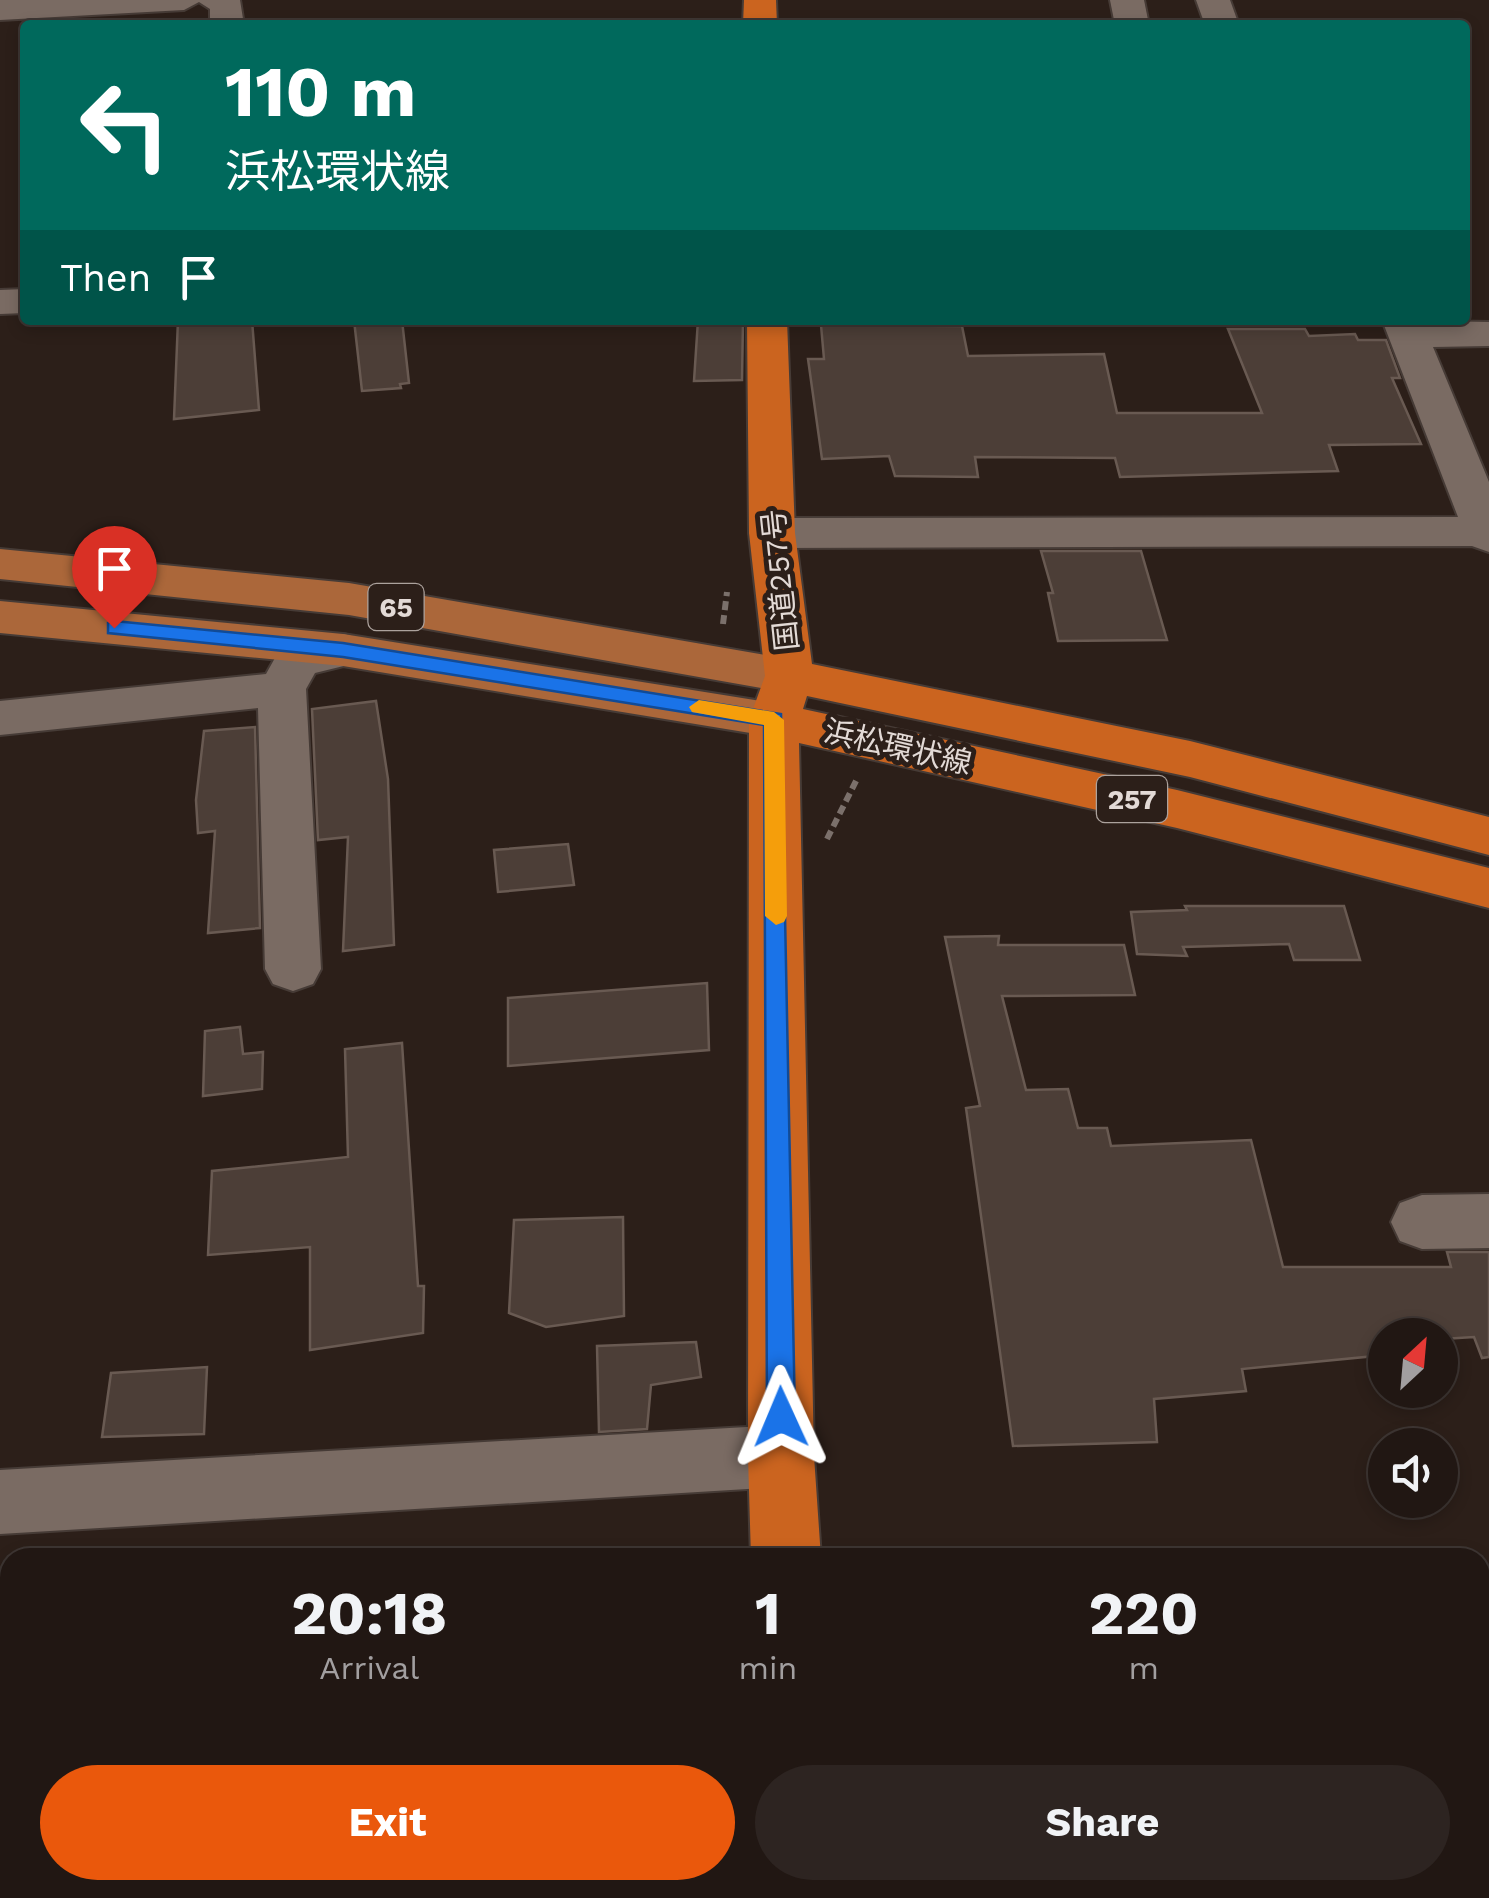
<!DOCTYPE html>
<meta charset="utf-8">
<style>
:root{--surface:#211713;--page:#2d2421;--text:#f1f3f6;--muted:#a29fa0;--line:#3e3633;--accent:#ea580c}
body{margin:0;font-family:"Work Sans","Noto Sans JP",sans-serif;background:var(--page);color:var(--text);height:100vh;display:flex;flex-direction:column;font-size:38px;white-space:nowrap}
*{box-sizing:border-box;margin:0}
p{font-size:32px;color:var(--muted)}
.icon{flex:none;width:55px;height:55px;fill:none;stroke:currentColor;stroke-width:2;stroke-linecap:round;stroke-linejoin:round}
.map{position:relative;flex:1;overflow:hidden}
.details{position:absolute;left:0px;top:1548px;width:1490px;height:352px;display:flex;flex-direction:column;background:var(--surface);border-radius:30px 30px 0 0;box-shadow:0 5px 15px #0003,0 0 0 2px var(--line)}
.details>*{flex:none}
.banner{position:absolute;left:20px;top:20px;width:1450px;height:305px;border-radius:10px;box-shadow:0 5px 15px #0003,0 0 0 2px var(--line);background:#00695c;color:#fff;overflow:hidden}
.needle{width:65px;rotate:26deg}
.buttons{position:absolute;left:1368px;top:1318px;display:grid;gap:20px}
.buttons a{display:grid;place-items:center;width:90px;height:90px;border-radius:50%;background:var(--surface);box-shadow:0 5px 15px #0003,0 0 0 2px var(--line);font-size:50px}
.pin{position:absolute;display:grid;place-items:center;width:85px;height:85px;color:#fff;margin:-102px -42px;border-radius:50% 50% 50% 0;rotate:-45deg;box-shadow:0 0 10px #0007}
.pin .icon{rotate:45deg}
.me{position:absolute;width:110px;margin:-55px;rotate:359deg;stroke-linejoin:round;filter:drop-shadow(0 0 8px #0008)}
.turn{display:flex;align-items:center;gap:35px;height:210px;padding:0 40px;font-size:45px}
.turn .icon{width:130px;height:130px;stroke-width:2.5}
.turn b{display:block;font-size:70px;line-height:85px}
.then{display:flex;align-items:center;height:95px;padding:0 40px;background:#0003;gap:20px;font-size:38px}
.eta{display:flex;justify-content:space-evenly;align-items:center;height:170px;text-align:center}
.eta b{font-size:60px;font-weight:700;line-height:70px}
.button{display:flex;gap:20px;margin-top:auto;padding:20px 40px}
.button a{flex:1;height:115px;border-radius:60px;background:var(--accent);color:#fff;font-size:40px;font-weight:700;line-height:115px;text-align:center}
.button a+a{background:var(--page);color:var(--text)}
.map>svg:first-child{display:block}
</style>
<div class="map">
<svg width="1489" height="1898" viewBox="0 0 1489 1898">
<rect width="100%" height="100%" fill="#2c1f19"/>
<!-- building -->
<g fill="#4c3e37" stroke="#695a52" stroke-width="2.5">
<path d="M178 320H252L259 410 174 419Z"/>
<path d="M354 320H402L409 383 400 384 401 388 362 391Z"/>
<path d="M698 320H743L742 380 694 381Z"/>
<path d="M821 325 962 326 968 356 1104 354 1117 413H1262L1228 329H1305L1309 336 1355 334 1358 340H1386L1400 378H1392L1421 444 1329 445 1338 471 1120 477 1115 458 975 457 978 477 895 476 889 456 822 459 808 359H824Z"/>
<path d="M1041 551H1141L1167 640 1058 641 1048 593H1053Z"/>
<path d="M376 701 388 779 394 945 343 951 348 837 318 840 312 709Z"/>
<path d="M255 727 260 928 208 933 215 831 198 833 196 800 204 731Z"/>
<path d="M568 844 574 885 498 892 494 850Z"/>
<path d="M1185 906H1344L1360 960H1294L1289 944 1183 947 1187 956 1137 954 1131 912 1187 910Z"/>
<path d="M999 936 998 945H1124L1135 995 1002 996 1026 1090 1068 1089 1078 1128H1107L1111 1146 1251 1140 1283 1267H1451L1447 1252H1489V1357L1482 1358 1474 1337 1443 1339 1446 1348 1440 1349V1335H1385V1355L1242 1369 1246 1391 1154 1399 1157 1442 1013 1446 966 1108 980 1106 945 937Z"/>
<path d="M707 983 709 1050 508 1066V998Z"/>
<path d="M240 1027 243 1054 263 1052 262 1089 203 1096 205 1031Z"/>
<path d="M402 1043 418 1286H424L423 1333 310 1350V1247L208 1255 212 1171 348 1157 345 1049Z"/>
<path d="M623 1217 624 1316 546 1327 509 1313 514 1220Z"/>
<path d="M696 1342 701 1377 651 1385 647 1429 599 1432 597 1346Z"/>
<path d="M207 1367 204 1434 102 1437 111 1373Z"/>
</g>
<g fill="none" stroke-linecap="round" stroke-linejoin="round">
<defs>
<g id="minor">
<path d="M0 0H240L244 25H210V9L199 2 184 10 0 20Z"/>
<path d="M1110 0H1144L1149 25H1115Z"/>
<path d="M1196 0H1230L1239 25H1205Z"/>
<path d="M25 289V313L0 314V290Z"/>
<path d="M1382 320 1489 322V346L1433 347 1489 482V552L1472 546 772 548 756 543 749 533 756 523 772 518 1458 517Z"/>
<path d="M343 634 360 638 367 650 360 662 315 673 306 689 321 969 313 984 293 991 273 984 265 969 258 708 0 735V701L266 674 280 649Z"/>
<path d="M1489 1194V1248L1422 1249 1400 1241 1391 1222 1400 1203 1422 1195Z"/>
<path d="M781 1425 805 1434 814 1456 805 1478 781 1487 0 1534V1470Z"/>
</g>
<g id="major">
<path d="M0 549 349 583 789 659 806 664 813 676 806 688 789 693 349 615 0 579Z"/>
<path d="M0 601 343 634 774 703 792 708 799 720 792 732 774 737 343 666 0 633Z"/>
</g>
<g id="highway">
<path d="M744 0H776L777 25H743Z"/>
<path d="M747 320H787L795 533 812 664 1190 741 1489 817V855L1190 777 807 696 803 709 1177 790 1489 868V908L1177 828 799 743 814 1456 821 1558H751L748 1456 749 720 765 676 749 533Z"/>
<rect x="764" y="1890" width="76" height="8"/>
</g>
</defs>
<!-- minor casing -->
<use href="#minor" stroke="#463b36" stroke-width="4"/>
<!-- major casing -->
<use href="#major" stroke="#463b36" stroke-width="4"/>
<!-- highway casing -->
<use href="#highway" stroke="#463b36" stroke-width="4"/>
<!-- path -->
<g stroke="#7b706b" stroke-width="6" stroke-dasharray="9 5" stroke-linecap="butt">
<path d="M723 624 727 592"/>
<path d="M827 839 857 779"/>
</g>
<!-- minor -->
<use href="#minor" fill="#7a6b63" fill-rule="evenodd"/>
<!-- major -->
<use href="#major" fill="#ab673a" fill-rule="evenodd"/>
<!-- highway -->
<use href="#highway" fill="#cb641f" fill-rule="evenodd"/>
</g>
<!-- route -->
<path fill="#1a73e8" stroke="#114b97" stroke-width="2.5" d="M114 621 343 643 781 714 795 1417 791 1426 781 1430 771 1426 767 1417 764 725 343 657 108 633V623Z"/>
<!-- slow -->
<path fill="#f59e0b" d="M699 700 774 712 784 720 787 916 784 922 776 925 765 916 764 725 692 712 689 707Z"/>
<g text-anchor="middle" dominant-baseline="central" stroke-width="10" stroke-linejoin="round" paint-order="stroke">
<!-- shield labels -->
<g fill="#2c1f19" stroke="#aca29d" stroke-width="2.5">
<rect x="368.5" y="584" width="55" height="46" rx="8"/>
<rect x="1097" y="776" width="70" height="46" rx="8"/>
</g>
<g font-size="28" font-weight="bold" fill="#e3dad6">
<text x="396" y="607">65</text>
<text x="1132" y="799">257</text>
</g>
<!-- street labels -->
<g font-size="30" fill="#e3dad6" stroke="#2c1f19">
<text transform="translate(780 580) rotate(-96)">国道257号</text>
<text transform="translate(898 747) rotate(13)">浜松環状線</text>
</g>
</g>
</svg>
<div class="buttons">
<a><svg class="needle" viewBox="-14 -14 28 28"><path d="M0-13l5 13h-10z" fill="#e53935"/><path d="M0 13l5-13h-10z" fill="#a29fa0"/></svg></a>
<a><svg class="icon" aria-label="sound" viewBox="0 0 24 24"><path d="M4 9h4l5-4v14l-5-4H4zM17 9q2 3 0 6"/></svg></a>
</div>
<div class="pin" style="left:114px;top:628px;background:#d93025"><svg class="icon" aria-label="arrive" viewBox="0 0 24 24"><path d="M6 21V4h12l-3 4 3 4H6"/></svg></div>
<svg class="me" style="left:781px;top:1417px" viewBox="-20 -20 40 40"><path d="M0-17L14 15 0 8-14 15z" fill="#1a73e8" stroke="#fff" stroke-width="4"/></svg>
<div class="banner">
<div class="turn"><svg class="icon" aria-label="left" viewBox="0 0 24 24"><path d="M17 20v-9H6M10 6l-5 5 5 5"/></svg><div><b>110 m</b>浜松環状線</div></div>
<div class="then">Then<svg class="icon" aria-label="arrive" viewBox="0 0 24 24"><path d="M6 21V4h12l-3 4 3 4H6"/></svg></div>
</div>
<section class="details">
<div class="eta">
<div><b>20:18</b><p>Arrival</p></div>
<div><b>1</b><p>min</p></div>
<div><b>220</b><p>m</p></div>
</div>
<div class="button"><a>Exit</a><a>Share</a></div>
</section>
</div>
